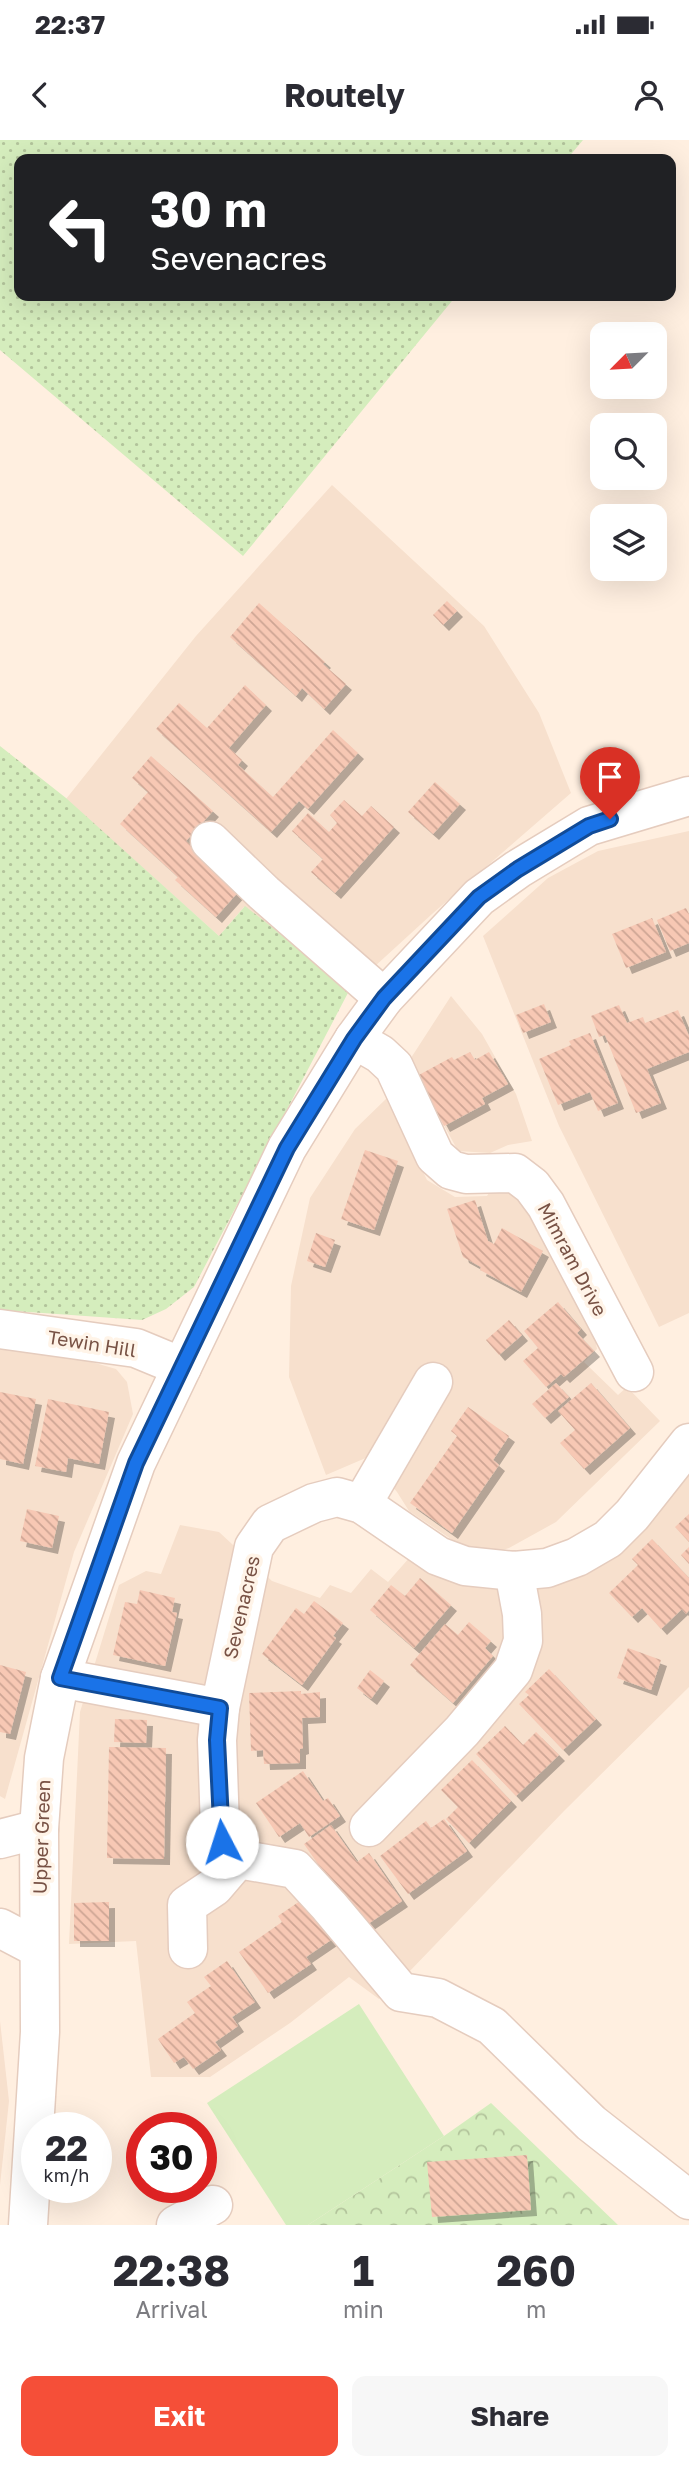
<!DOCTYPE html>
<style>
:root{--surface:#fff;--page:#f7f7f7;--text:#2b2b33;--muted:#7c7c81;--accent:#f54f38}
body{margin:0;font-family:"Golos Text",sans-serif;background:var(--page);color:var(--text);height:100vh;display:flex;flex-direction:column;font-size:26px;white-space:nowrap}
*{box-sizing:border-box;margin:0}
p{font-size:23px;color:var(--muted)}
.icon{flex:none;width:38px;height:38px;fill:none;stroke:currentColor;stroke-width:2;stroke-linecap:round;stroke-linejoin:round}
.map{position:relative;height:2085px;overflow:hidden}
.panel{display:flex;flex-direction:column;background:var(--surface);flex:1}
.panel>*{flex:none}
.guide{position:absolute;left:14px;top:14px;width:662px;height:147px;border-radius:14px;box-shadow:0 7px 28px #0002;background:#202124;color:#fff;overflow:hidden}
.needle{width:46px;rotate:246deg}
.tools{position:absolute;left:590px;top:182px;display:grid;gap:14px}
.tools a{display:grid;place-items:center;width:77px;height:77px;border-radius:14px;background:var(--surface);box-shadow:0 7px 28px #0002;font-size:35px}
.speed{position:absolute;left:21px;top:1972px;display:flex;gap:14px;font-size:35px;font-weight:700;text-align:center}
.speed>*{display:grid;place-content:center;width:91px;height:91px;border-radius:50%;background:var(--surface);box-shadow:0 7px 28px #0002;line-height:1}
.speed small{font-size:18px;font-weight:400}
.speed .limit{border:10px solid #d22;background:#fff;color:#111}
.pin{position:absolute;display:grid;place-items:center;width:60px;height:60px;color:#fff;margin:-72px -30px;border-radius:50% 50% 50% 0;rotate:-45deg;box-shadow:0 0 7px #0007}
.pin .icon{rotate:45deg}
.me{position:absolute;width:77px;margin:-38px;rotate:355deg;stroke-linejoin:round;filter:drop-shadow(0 0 5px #0008)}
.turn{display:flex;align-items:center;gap:24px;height:147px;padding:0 21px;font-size:32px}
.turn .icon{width:91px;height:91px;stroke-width:2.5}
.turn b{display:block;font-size:49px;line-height:60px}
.eta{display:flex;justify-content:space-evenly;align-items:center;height:119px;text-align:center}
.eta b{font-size:42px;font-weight:700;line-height:49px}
.cta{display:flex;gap:14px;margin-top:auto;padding:14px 21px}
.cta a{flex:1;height:80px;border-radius:14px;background:var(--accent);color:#fff;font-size:28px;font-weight:700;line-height:80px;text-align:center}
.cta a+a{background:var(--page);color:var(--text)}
.status{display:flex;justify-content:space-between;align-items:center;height:49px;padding:0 35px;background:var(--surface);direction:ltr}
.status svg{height:19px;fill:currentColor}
header{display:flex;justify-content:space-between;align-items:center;height:91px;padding:0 21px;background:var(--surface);font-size:32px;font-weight:700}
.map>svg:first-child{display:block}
</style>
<div class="status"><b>22:37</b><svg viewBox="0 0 49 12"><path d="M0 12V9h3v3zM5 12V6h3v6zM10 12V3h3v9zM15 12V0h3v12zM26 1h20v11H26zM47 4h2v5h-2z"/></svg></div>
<header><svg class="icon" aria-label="back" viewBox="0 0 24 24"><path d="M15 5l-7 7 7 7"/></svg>Routely<svg class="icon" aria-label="person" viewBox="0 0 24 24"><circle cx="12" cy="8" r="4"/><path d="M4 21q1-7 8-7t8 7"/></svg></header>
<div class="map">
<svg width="689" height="2085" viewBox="0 0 689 2085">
<defs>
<pattern id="grass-dots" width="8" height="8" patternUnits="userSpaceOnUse" patternTransform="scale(1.75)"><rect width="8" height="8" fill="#d5edbd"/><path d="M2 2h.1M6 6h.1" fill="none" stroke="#b2c39b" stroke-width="1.8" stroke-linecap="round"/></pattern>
<pattern id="park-crowns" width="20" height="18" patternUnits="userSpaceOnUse" patternTransform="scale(1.75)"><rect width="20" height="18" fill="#d5edbd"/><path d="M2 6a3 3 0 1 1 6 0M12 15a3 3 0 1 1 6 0" fill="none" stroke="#b2c39b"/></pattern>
<pattern id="building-back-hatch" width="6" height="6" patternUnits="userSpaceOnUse" patternTransform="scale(1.75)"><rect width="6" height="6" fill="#f7c8b4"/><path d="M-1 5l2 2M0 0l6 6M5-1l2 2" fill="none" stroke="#cda594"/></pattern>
<filter id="shadow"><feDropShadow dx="6" dy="6" stdDeviation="0" flood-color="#0004"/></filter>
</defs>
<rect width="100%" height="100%" fill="#ffefe0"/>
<!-- residential -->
<g fill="#f7e0cd">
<path d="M332 345 484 486 539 573 571 653 432 774 350 849 244 767 219 796 66 659 196 496Z"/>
<path d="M689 691V1173L659 1187 559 986 483 796 548 738 598 711Z"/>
<path d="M451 856 482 894 516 954 532 1001 508 1005 490 1013 458 1011 409 921Z"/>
<path d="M387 958 427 1040 455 1057 487 1056 495 1042 518 1051 593 1187 597 1209 584 1222 618 1255 627 1247 660 1281 556 1382 509 1408 490 1414 463 1407 409 1371 397 1352 368 1317 326 1335 289 1237 291 1146 310 1058 355 989Z"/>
<path d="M0 1200 22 1202 116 1229 127 1242 133 1274 74 1412 5 1659 0 1656Z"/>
<path d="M689 1322V1547L564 1671 408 1833 379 1859 349 1837 290 1883 210 1937H151L136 1801 69 1804 80 1572 119 1445 146 1431 161 1434 180 1385 219 1392 272 1441 320 1458 330 1445 351 1453 371 1429 388 1442 410 1417 579 1432Z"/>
<path d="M0 1881 9 1961 0 2045Z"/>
</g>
<!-- grass -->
<g fill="url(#grass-dots)">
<path d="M0 0H583L567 19H19V156H456L243 416 0 210Z"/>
<path d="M0 606 66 658 219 796 245 766 350 849 194 1147 166 1169 142 1180 0 1170Z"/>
</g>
<!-- park -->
<path fill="url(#park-crowns)" d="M491 1963 618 2085H308L444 1996Z"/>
<!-- pitch -->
<path fill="#d5edbd" d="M359 1864 444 1996 308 2085H286L207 1963Z"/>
<!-- building -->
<g fill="url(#building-back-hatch)" filter="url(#shadow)">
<path d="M447 461 457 471 443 485 433 475Z"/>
<path d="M259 463 325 522 323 524 346 544 324 569 302 548 296 556 230 497Z"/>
<path d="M245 545 266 565 229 608 242 620 238 625 273 657 333 590 358 613 308 669 299 661 271 692 156 589 179 563 207 588Z"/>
<path d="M151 616 213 671 186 701 240 750 216 777 175 740 178 737 120 684 148 652 132 638Z"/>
<path d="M435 642 460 664 433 694 408 672Z"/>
<path d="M344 660 362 676 371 666 394 687 335 753 311 732 323 719 292 691 308 673 329 692 337 683 330 675Z"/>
<path d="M686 768 689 774V803L670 811 657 780Z"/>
<path d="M652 778 666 812 626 828 612 794Z"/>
<path d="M544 864 551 882 523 893 516 875Z"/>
<path d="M619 865 627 883 643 877 645 883 678 870 689 896V912L647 929 661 963 636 973 605 895 599 897 591 876Z"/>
<path d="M590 893 618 963 598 971 590 952 558 965 539 919 571 905 569 901Z"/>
<path d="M470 912 475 920 489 912 508 944 482 958 485 964 444 986 417 936 452 917 454 920Z"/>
<path d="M365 1010 398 1021 374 1090 341 1079Z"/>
<path d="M475 1060 488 1101 494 1104 502 1088 543 1111 521 1152 480 1130 481 1127 463 1117 447 1069Z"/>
<path d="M316 1093 335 1100 325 1127 307 1121Z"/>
<path d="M558 1162 581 1189 577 1193 594 1211 564 1237 561 1234 546 1247 523 1221 538 1208 524 1191Z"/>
<path d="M509 1180 522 1195 499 1215 486 1200Z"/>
<path d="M556 1243 569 1257 545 1278 532 1264Z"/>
<path d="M591 1243 630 1288 584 1329 560 1303 575 1290 558 1271Z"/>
<path d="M0 1252 36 1259 23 1324 0 1319Z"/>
<path d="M48 1259 109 1272 99 1324 68 1318 66 1332 35 1326Z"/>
<path d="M468 1267 509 1296 493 1320 499 1325 452 1393 410 1363 457 1296 451 1291Z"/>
<path d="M27 1369 59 1376 52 1408 20 1401Z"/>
<path d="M689 1374V1402L675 1387Z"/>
<path d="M652 1399 689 1438V1470L686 1474 682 1469 661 1489 642 1468 632 1477 609 1453 638 1425 632 1419Z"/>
<path d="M689 1407V1424L681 1415Z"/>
<path d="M420 1438 451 1465 414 1508 370 1470 391 1445 405 1456Z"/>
<path d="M140 1450 175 1458 172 1472 177 1473 165 1526 113 1515 125 1462 137 1464Z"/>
<path d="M314 1461 343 1483 333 1496 336 1498 302 1545 262 1514 296 1468 304 1474Z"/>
<path d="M469 1482 491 1501 485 1508 493 1516 453 1563 410 1525 445 1484 458 1495Z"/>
<path d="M628 1508 661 1520 651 1550 617 1538Z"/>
<path d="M0 1525 26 1532 10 1594 0 1592Z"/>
<path d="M549 1529 596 1579 563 1610 519 1564 529 1555 525 1552Z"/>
<path d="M370 1530 384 1541 371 1559 357 1548Z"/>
<path d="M301 1551V1554L320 1552V1577L302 1578 303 1608 300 1609V1623L264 1624 263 1610 251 1611 249 1553Z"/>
<path d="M115 1579 147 1580 146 1603 114 1602Z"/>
<path d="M505 1586 523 1605 536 1592 559 1615 516 1656 476 1614Z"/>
<path d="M109 1607 166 1608 164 1719 107 1718Z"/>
<path d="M472 1620 511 1661 469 1703 446 1679 458 1667 441 1650Z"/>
<path d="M303 1631 323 1661 328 1658 340 1676 309 1697 300 1683 279 1697 256 1663Z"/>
<path d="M444 1679 467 1711 408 1754 380 1716 426 1681 431 1688Z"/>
<path d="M331 1685 357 1722 369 1713 402 1761 362 1788 304 1704Z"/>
<path d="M303 1759 331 1800 306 1817 311 1824 268 1853 239 1812 282 1782 278 1776Z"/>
<path d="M109 1762V1801H74V1763Z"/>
<path d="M227 1821 255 1862 232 1877 238 1886 215 1902 221 1910 193 1929 184 1917 174 1923 158 1899 195 1873 187 1862 211 1846 204 1837Z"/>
<path d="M527 2015 531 2070 432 2077 427 2022Z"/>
</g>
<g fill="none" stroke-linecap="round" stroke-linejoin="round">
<defs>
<g id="minor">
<path d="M210 701 264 753 384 858"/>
<path d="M354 899 380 914 394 927 435 1016 451 1030 466 1034 515 1033 532 1046 546 1065 634 1232"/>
<path d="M0 1189 136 1208 182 1227"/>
<path d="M362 1364 433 1242"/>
<path d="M60 1538 220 1568 254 1407 270 1384 314 1363 337 1357 362 1364 438 1416 465 1426 514 1431 547 1428 577 1417 608 1399 632 1375 689 1303"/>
<path d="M220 1568 217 1600 220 1688 222 1702 227 1711 238 1719 295 1729 329 1766 401 1852 438 1858 492 1886 591 1983 689 2060"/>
<path d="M369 1687 462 1591 513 1530 523 1501 522 1474 514 1431"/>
<path d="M0 1699 39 1689"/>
<path d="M0 1788 38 1808"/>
<path d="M188 1809 187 1765 214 1747 238 1719"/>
<path d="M28 2085 40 1892 39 1689 44 1618 60 1538 136 1323 287 1008 354 899 384 858 479 757 518 729 589 686 689 656"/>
<path d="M176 2085 213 2065"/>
</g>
</defs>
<!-- minor casing -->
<use href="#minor" stroke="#e5ccbe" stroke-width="41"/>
<!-- minor -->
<use href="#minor" stroke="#fff" stroke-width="38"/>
</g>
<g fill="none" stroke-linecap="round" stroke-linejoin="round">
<defs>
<path id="route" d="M222 1702 217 1600 220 1568 60 1538 136 1323 287 1008 354 899 384 858 479 757 518 729 589 686 610 679"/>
</defs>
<!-- route casing -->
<use href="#route" stroke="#114b97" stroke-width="18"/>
<!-- route -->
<use href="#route" stroke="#1a73e8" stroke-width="12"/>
</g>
<g text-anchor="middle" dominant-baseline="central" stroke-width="7" stroke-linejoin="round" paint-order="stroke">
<!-- street labels -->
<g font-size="19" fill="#785245" stroke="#fff4e8">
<text transform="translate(573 1119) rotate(62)">Mimram Drive</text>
<text transform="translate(92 1203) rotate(9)">Tewin Hill</text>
<text transform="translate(241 1467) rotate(-77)">Sevenacres</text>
<text transform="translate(41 1697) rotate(-88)">Upper Green</text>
</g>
</g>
</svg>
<div class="tools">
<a><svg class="needle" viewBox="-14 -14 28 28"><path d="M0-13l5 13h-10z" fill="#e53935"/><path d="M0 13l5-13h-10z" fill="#7c7c81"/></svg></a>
<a><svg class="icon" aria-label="search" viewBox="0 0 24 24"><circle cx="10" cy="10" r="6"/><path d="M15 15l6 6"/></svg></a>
<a><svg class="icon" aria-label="layers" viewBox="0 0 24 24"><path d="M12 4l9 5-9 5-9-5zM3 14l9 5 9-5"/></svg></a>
</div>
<div class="speed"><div>22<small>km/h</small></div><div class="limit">30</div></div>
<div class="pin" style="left:610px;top:679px;background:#d93025"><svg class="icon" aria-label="arrive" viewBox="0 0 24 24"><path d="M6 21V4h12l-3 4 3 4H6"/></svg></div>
<svg class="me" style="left:222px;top:1702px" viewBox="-20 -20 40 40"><circle r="19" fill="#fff"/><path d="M0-13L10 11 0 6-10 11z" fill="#1a73e8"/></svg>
<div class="guide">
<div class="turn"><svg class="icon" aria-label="left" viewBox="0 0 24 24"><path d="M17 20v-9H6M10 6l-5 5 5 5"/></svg><div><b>30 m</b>Sevenacres</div></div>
</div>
</div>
<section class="panel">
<div class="eta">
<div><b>22:38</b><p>Arrival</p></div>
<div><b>1</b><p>min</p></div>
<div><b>260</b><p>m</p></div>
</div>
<div class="cta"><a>Exit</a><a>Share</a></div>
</section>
